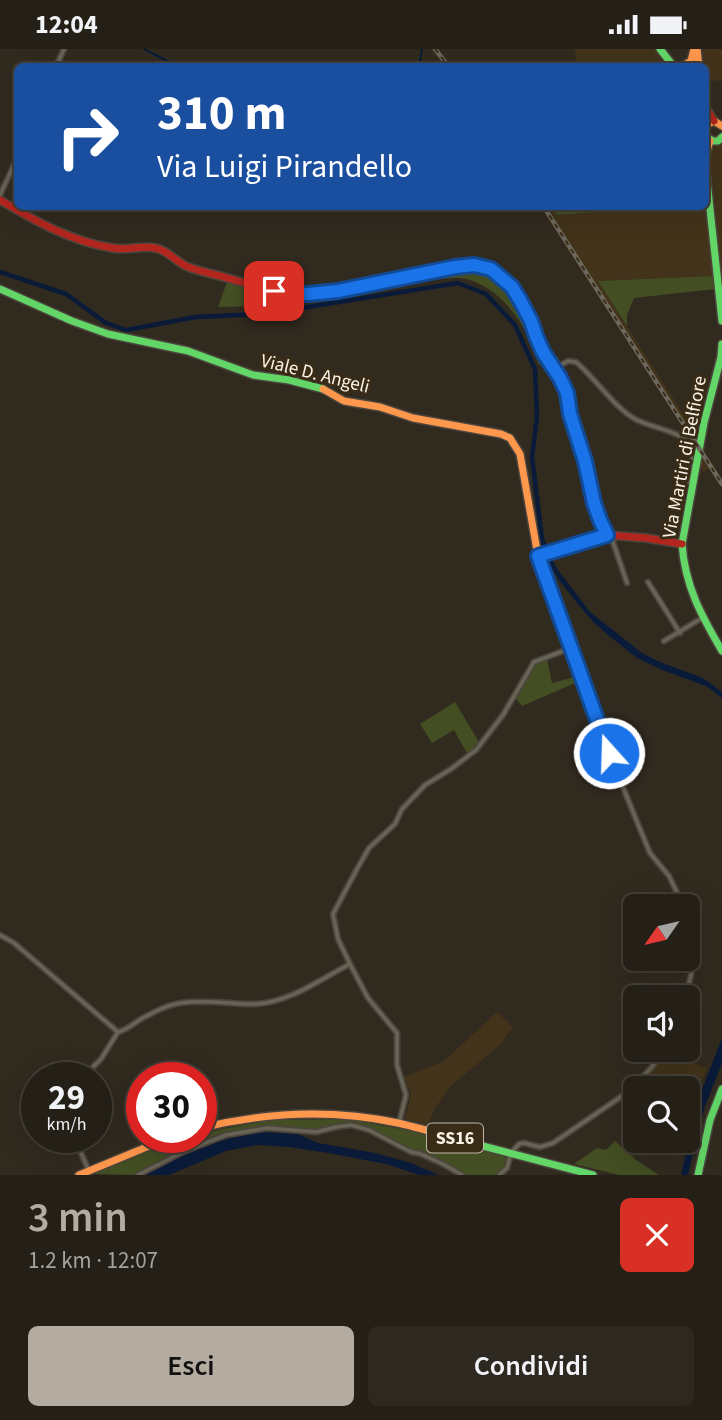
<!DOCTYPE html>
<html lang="it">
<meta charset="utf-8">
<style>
:root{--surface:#252017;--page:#2d2820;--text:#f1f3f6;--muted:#a3a3a1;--line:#423e36;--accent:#b4aca0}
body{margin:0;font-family:"Source Sans 3",sans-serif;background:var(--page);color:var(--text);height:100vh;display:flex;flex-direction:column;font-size:26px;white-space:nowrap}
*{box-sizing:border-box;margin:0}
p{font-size:23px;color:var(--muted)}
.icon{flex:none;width:38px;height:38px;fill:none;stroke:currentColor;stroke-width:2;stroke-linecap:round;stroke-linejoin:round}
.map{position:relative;height:1126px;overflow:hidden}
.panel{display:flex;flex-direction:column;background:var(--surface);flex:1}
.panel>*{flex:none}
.hud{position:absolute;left:14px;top:14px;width:695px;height:147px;border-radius:10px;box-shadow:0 7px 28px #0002,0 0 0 2px var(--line);background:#1a4fa0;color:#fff;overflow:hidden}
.needle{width:46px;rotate:236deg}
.buttons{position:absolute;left:623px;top:845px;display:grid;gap:14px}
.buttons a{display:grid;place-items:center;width:77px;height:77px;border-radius:10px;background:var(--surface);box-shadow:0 7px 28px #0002,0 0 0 2px var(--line);font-size:35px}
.speed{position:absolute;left:21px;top:1013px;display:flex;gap:14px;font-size:35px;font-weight:700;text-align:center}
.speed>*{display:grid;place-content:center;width:91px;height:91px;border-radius:50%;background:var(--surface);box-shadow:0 7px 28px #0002,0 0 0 2px var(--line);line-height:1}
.speed small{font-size:18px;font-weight:400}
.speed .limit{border:10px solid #d22;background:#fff;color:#111}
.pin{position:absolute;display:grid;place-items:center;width:60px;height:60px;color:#fff;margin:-30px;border-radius:14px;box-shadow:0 4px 10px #0006}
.me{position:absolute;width:77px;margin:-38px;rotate:340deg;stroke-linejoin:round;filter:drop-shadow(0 0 5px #0008)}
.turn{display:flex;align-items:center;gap:24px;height:147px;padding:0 28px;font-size:32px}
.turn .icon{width:91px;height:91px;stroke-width:2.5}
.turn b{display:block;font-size:49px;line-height:60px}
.round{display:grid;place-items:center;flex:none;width:74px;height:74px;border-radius:10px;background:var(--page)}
.summary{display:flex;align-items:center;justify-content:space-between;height:119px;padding:0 28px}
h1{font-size:42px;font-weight:600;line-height:52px;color:var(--accent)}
.primary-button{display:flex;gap:14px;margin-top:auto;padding:14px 28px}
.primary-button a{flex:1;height:80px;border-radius:10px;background:var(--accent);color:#111;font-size:28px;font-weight:600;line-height:80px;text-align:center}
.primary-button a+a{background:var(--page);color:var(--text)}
.status{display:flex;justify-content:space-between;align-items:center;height:49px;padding:0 35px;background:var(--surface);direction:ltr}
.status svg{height:19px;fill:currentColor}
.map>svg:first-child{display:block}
</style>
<div class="status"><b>12:04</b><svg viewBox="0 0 49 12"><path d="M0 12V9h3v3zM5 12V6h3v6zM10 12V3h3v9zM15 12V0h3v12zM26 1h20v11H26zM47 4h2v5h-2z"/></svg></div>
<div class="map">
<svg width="722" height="1126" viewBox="0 0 722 1126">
<rect width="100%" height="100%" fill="#312a1f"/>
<!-- built -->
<g fill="#42331a">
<path d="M575 0H657L671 17H577Z"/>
<path d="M703 0H722V32L705 31V18H702Z"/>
<path d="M722 93V245L708 110 714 97 715 94Z"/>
<path d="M705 140 713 227 598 232 699 390 702 399 722 430V440L709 420 703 423 699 415 696 399 688 386 540 158H551L557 166 639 160V158H705Z"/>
<path d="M497 963 513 978 501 995 451 1037 434 1061 428 1076 405 1070 411 1045 404 1028 444 1012Z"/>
<path d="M664 1002 707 1019 694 1052 688 1076V1040H635V1056L623 1048 643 1030Z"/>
</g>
<!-- green -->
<g fill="#434e23">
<path d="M551 158H639V160L557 166Z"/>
<path d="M471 218C476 219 482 219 487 221 520 231 530 288 548 314L538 315C531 282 502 238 466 230 457 228 447 230 438 230L276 257 218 258 227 233 255 241 272 240 297 243 330 242Z"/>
<path d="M713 227 715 240 634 249 627 266V277L598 232Z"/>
<path d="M547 610 552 634 578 627 580 632 522 657 513 646 528 622H532L536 615Z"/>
<path d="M455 653 480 695 468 706 454 681 432 694 420 675Z"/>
<path d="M347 1070 422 1084 504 1107 507 1110 503 1121 496 1126H464L411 1102 369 1079 352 1075 316 1082 268 1077 250 1079 205 1092 160 1111 134 1126 93 1125C127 1111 164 1089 201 1088L202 1084 270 1071Z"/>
<path d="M615 1092 636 1111 659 1126H619L574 1115 597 1099 606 1101Z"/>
</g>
<!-- water -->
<g fill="#0a1b3a">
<path d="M549 505 558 521 590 563 642 604 660 613 703 629 722 643V649L706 637 662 621 637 609 608 586 594 574 577 554 559 531 544 507Z"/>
<path d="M722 989V1014L704 1060 688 1126H681L697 1054Z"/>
<path d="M263 1083 298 1085 318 1094 375 1104 411 1114 439 1126H419L386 1115 328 1104 289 1098 257 1096 226 1102 169 1126H141C181 1106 219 1088 263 1083Z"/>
</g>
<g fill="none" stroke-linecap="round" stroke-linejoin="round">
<!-- stream -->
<g stroke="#0a1b3a" stroke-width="2">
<path d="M144 0 179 18"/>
<path d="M419 18 422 0"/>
</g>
<!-- canal -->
<path stroke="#0a1b3a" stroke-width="4.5" d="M0 223 66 245 106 274 126 281 196 268 264 265 458 234 486 245 515 276 535 320 537 368 532 408 542 490 548 507"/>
<defs>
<g id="street">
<path d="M56 18 64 0"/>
<path d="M0 146 18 107"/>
<path d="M554 320 568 312 576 313C595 329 615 359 635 370 647 377 679 383 686 391 695 401 690 420 690 433L692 437"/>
<path d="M613 488V493L627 534"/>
<path d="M538 507 609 704 640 780 650 804 669 827 684 858"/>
<path d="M648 533 680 584"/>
<path d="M664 592 702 569"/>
<path d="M0 886 14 894 118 983"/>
<path d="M685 948C695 915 698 903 688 869"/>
<path d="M82 1029 101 1010 118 983C127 981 133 975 141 970 154 963 167 956 181 954 206 950 231 956 256 955 290 953 321 930 350 915"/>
<path d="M399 1074 406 1046 397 1016V984L368 949 350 915 338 890 333 865 357 820 369 799 395 775 402 760 425 736 451 720 476 701 503 666 534 613 571 599"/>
<path d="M74 1088 89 1122"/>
<path d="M138 1126 185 1102 226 1086 267 1079 316 1083 336 1078 351 1076 369 1081 411 1103 421 1105 445 1116 462 1126"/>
<path d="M499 1126 507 1119 511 1104 519 1095 524 1094 540 1098 553 1094 628 1043 652 1018 663 1001"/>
</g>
<g id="fast">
<path d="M660 0 674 18"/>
<path d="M705 87 713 92H718L722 88"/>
<path d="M705 113 722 272"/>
<path d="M0 240 72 272 108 285 188 302 253 326 289 331 323 340"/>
<path d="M722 295 721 308 704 374 682 495C685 537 701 566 722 602"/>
<path d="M475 1095 593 1126"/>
<path d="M698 1126 710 1071 722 1040"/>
</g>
<g id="slow">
<path d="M697 0 699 18"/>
<path d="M682 18 691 12 694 0"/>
<path d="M705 77 714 72 722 77"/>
<path d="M705 109 710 92"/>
<path d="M340 242 455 218 474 216 491 221 512 238 520 251 531 272 543 303 560 329 567 344 570 365 585 412 594 454 607 486"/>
<path d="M323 340 344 352 380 358 413 369 501 385 510 389 520 405 538 507 582 494"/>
<path d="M201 1079C266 1063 332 1060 398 1074 424 1080 450 1088 475 1095"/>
<path d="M79 1126 171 1088"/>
</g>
<g id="jam">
<path d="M705 57 714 72"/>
<path d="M0 151C35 172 72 193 113 199 127 202 141 196 155 199 168 201 176 213 188 218 199 222 212 225 224 228 267 241 294 248 340 242"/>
<path d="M582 494 607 486 646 489 682 495"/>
</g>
</defs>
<!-- street casing -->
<use href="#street" stroke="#4c453d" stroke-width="7"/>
<!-- fast casing -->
<use href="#fast" stroke="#4c453d" stroke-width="10"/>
<!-- slow casing -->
<use href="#slow" stroke="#4c453d" stroke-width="10"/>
<!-- jam casing -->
<use href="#jam" stroke="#4c453d" stroke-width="10"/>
<!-- street -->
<use href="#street" stroke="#676355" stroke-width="3.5"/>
<!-- fast -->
<use href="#fast" stroke="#63d668" stroke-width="7"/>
<!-- slow -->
<use href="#slow" stroke="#ff974d" stroke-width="7"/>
<!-- jam -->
<use href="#jam" stroke="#b3261e" stroke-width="7"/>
<defs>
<g id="rail">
<path d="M435 0 449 18"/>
<path d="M544 158 722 435"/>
</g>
</defs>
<!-- rail casing -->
<use href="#rail" stroke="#6d685d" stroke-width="4.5"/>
<!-- rail -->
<use href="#rail" stroke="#392c17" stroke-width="2" stroke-dasharray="5" stroke-linecap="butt"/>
</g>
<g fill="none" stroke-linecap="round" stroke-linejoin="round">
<defs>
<path id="route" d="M274 242 289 244 308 245 338 242 455 218 474 216 491 220 512 238 520 251 531 272 536 287 543 303 560 329 567 344 570 365 585 412 594 454 600 471 607 486 538 507 609 704"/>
</defs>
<!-- route casing -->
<use href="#route" stroke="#114b97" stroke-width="18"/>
<!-- route -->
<use href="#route" stroke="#1a73e8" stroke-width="12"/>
</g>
<g text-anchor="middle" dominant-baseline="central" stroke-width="6" stroke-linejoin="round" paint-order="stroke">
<!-- shield labels -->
<rect fill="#392c17" stroke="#c1b7a8" stroke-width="2" x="427" y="1074.5" width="56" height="29" rx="5"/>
<g font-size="18" font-weight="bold" fill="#fbf2e6">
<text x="455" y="1089">SS16</text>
</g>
<!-- street labels -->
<g font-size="19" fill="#fbf2e6" stroke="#392c17">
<text transform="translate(315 325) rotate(14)">Viale D. Angeli</text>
<text transform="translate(685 408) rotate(-79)">Via Martiri di Belfiore</text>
</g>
</g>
</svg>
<div class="buttons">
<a><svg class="needle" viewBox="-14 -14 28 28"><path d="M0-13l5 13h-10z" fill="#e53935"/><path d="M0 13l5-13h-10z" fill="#a3a3a1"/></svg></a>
<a><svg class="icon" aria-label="sound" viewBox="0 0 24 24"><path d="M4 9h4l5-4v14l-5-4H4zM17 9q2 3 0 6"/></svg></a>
<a><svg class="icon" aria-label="search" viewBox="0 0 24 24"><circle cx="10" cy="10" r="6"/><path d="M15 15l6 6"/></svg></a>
</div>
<div class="speed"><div>29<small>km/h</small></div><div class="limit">30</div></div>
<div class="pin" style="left:274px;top:242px;background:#d93025"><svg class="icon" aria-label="arrive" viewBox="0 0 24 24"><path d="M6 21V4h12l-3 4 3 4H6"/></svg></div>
<svg class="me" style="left:609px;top:704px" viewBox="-20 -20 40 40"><circle r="17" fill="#1a73e8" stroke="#fff" stroke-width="3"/><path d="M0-11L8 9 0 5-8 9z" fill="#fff"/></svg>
<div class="hud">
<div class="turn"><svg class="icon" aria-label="right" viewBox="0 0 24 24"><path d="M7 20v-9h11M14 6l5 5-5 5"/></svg><div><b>310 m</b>Via Luigi Pirandello</div></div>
</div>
</div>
<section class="panel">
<div class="summary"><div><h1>3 min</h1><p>1.2 km · 12:07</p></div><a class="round" style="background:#d93025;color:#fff"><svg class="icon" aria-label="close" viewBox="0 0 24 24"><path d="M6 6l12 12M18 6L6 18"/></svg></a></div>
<div class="primary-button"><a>Esci</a><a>Condividi</a></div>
</section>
